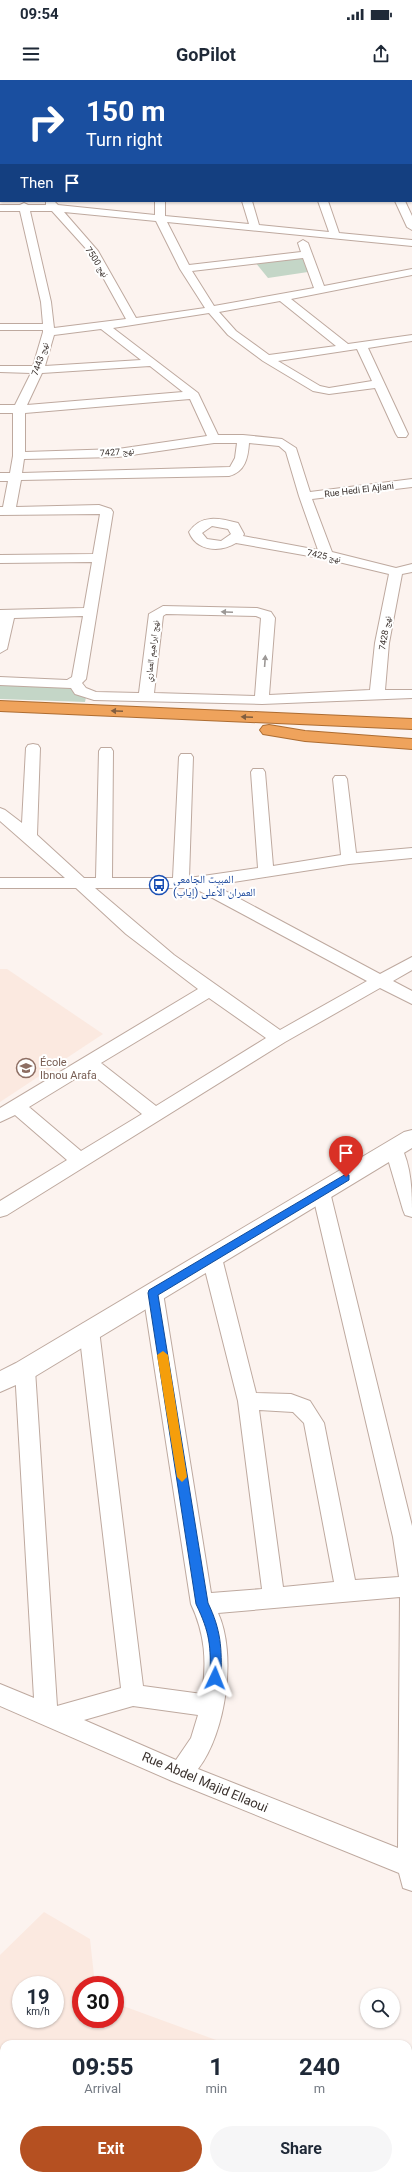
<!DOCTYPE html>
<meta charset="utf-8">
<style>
:root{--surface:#fff;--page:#f6f6f7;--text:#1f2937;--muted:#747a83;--accent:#b55021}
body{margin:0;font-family:Roboto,"Noto Naskh Arabic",sans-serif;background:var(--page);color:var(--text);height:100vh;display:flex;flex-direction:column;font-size:15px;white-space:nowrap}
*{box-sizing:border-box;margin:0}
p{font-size:13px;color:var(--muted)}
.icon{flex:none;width:22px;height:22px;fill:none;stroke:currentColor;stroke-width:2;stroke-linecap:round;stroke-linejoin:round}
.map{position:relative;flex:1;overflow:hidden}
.sheet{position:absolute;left:0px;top:1960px;width:412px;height:140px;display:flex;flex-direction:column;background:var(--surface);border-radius:12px 12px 0 0;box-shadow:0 1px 3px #0004}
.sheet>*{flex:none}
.banner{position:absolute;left:0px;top:0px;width:412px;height:122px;box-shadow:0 1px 3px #0004;background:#1a4fa0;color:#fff;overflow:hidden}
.controls{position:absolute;left:360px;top:1908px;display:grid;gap:8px}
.controls a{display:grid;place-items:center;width:40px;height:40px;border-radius:50%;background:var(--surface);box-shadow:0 1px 3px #0004;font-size:20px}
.speed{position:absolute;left:12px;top:1896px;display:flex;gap:8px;font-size:20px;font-weight:700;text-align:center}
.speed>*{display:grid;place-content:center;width:52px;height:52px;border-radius:50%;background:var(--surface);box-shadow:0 1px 3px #0004;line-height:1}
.speed small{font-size:10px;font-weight:400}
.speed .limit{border:6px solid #d22;background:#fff;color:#111}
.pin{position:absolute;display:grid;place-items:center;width:34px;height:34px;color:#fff;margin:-41px -17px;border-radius:50% 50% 50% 0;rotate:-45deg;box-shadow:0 0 4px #0007}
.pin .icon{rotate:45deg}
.me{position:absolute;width:44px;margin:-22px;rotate:2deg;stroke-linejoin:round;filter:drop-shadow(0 0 3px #0008)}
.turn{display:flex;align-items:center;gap:14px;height:84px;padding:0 20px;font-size:18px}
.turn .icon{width:52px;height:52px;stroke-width:2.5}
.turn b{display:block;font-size:28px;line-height:34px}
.then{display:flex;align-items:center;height:38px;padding:0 20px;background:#0003;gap:8px;font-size:15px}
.eta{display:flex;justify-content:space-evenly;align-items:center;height:68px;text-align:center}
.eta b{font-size:24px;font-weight:700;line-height:28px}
.cta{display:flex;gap:8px;margin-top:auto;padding:8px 20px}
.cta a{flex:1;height:46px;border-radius:24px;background:var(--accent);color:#fff;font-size:16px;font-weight:700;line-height:46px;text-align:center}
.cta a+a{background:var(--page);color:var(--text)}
.status{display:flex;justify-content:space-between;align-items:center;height:28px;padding:0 20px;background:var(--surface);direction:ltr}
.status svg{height:11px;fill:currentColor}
header{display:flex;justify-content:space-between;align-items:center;height:52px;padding:0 20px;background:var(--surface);font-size:18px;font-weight:700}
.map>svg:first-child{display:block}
</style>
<div class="status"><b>09:54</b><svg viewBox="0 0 49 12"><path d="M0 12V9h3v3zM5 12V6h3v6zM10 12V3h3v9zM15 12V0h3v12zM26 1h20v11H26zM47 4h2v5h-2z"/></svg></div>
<header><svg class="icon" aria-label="menu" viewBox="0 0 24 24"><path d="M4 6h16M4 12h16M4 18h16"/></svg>GoPilot<svg class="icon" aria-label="share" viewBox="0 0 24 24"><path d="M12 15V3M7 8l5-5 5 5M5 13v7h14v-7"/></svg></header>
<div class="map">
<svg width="412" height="2100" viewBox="0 0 412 2100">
<rect width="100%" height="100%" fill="#fcf3ef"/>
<!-- built -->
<g fill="#fbe9e0" fill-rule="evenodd">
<path d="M0 889H7L103 954 0 1022Z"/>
<path d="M44 1832 90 1859 95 1905H81V1939H115V1923L227 1964H4V2096H408V2030L412 2051V2100H0V1875ZM21 1905H55V1939H21Z"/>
</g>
<!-- green -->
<g fill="#c4d6c7">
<path d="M302 177 308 192 268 198 255 182Z"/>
<path d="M0 605 88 608 85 622 0 619Z"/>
</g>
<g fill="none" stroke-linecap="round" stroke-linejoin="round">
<defs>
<g id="minor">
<rect x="50" y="0" width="8" height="1"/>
<path d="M132 0H152L132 1Z"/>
<rect x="292" y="0" width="9" height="1"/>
<path d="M370 0H403L370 1Z"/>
<rect x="411" y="20" width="1" height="6"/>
<rect x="0" y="33" width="1" height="8"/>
<rect x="0" y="53" width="1" height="6"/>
<rect x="411" y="66" width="1" height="9"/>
<path d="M0 67H1L0 74Z"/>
<rect x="411" y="87" width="1" height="6"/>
<path d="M46 121H54L58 125 155 135V121H165V136L249 144 242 121H252L259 145 329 152 318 121H328L339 153 412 160V166L167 142 189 185 301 172 298 163 303 160 308 163 324 206 412 189V195L291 219 348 264 412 255V261L368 268 408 354 406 357H398L396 354 375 308 329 314 313 311 263 281 228 255 209 233 113 248 198 313 218 355H243L282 359 296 368 310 412 412 399V407L312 419 332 472 396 488 412 484V492L402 494 389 563 385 610H412V618L262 624 94 620 75 614 71 608 0 605V597L67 600 72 597 83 536 14 538 7 569 0 573V530L84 528 92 482 0 483V475L93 474 100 434 0 435V427H3L8 401H0V393H10L13 376V333H0V325H15L31 293 0 292V286H33L43 252V250H0V244H43L41 222 20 131H0V125H20L24 123 28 125H46ZM30 131H52L89 172 126 239 54 248 51 222ZM64 132 156 141 180 189 205 228 136 238 98 171ZM303 178 314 208 214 226 192 191ZM280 221 336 266 269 275 236 251 219 232ZM101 249 141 280 45 286 54 255ZM357 269 372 301 329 308 320 306 278 281ZM150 286 183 312 27 325 42 293ZM190 319 207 356 118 369 25 372V333ZM214 363H237L235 378 230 387 22 393 24 379 118 377ZM249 363 279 366 286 372 299 416 318 470 243 456 244 454 238 443C219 438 201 434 189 452 196 471 220 473 236 463L326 479 389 494 375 563 370 610 269 615 275 538 271 532 257 528 163 526 149 534 139 613 96 612 86 608 82 603 86 599 113 432 111 429 99 425 16 427 21 400 229 396C245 392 248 378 249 363ZM212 446 228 449 231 454 221 461 207 459 202 453ZM166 534 256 536 261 538 255 616 154 613 163 536Z"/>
<path d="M395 121H405L412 136V150L407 147Z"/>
<path d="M33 664 38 665 40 668 37 755 84 798H96L99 671 101 668H111L113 671 112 798H173L179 677 181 674H191L193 677 189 798 258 788 251 692 253 689H263L265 692 273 786 341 775 333 699 335 696H345L347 699 356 773 412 768V778L349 784 214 805 380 894 412 877V890L393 901 412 911V924L380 908 285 962 7 1135 0 1137V1121L67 1080 15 1035 0 1042V1028L198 909 126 854 76 808H0V798H65L0 741V728L5 730 22 743 26 668 28 665ZM95 808H194L367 901 280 950 174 875ZM209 918 266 958 156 1026 101 983ZM88 991 142 1034 81 1071 29 1027Z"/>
<path d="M394 1062 400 1064C412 1087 412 1112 412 1137L405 1135 403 1130 385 1069 388 1064Z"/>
<path d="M321 1105 328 1107 330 1112 412 1446V1811L403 1808 399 1793 172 1701 0 1626V1604L34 1618 15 1290 18 1284 25 1282 32 1284 35 1290 57 1626 121 1608 79 1250 82 1244 89 1242 96 1244 99 1250 143 1606 202 1614C207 1581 205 1554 191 1524L143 1213 146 1208 153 1205 160 1208 163 1213 211 1513 262 1509 238 1321 202 1178 205 1173 212 1171 219 1173 222 1178 256 1313 291 1314 310 1321 324 1343 355 1500 399 1497 393 1457 312 1112 314 1107ZM259 1330 293 1332 304 1343 334 1502 283 1507ZM400 1517 398 1768 198 1689C226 1653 237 1574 218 1533ZM133 1626 198 1635 191 1658 176 1680 84 1640Z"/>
</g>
<path id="tertiary" d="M412 1050V1068L34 1297 0 1312V1291L16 1283 404 1052Z"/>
<g id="trunk">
<path d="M0 621 412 639V649L0 631Z"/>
<path d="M269 645 305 651 412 659V669L305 661 263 654 260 650 263 646Z"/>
</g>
</defs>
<!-- minor casing -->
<use href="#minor" stroke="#bea99f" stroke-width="2"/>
<!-- tertiary casing -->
<use href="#tertiary" stroke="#bea99f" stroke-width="2"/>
<!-- trunk casing -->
<use href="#trunk" stroke="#ad6c31" stroke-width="2"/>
<!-- minor -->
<use href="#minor" fill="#fff" fill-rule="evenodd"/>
<!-- tertiary -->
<use href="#tertiary" fill="#fff" fill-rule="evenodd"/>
<!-- trunk -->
<use href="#trunk" fill="#efa35c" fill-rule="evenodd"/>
</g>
<!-- one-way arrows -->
<defs><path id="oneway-solid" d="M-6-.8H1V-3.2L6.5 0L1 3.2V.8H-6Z"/></defs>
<g fill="#9c9896">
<use href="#oneway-solid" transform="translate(227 532) rotate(-178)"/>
<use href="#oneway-solid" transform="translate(265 581) rotate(-86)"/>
</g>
<g fill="#825e3f">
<use href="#oneway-solid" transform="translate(117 631) rotate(-178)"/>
<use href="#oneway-solid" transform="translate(247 637) rotate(-178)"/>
</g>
<!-- route -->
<path fill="#1a73e8" stroke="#114b97" d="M346 1094 349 1095V1100L158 1215 208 1523C221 1550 222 1568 221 1598L219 1602 215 1603 211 1602 210 1598C211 1566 210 1553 196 1524L148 1213 149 1210Z"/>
<!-- slow -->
<path fill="#f59e0b" d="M163 1271 168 1275 187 1397 182 1402 177 1397 157 1275Z"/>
<!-- icons -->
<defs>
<symbol id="bus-ring" viewBox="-11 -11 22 22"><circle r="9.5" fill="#fff" stroke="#1a4fb4" stroke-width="1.5"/><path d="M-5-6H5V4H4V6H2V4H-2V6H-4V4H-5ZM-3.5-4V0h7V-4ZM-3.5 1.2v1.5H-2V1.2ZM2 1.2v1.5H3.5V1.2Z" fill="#1a4fb4"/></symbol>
<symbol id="school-ring" viewBox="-11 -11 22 22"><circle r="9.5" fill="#fff" stroke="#8d6e63" stroke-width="1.5"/><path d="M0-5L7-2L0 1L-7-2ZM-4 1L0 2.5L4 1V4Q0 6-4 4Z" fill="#8d6e63"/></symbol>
</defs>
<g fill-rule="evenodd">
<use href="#bus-ring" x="148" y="794" width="22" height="22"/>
<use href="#school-ring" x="15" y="977" width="22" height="22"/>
</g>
<g text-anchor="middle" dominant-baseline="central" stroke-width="4" stroke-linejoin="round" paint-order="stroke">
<!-- far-street labels -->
<g font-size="9" fill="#39302c" stroke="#fff">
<text transform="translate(97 182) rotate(57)">نهج 7500</text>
<text transform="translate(40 279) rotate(-71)">نهج 7443</text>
<text transform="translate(117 372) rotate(-4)">نهج 7427</text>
<text transform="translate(359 410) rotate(-7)">Rue Hedi El Ajlani</text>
<text transform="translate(324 476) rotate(12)">نهج 7425</text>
<text transform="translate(385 553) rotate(-80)">نهج 7428</text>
<text transform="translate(152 571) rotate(-83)">نهج ابراهيم العماري</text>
</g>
<!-- transit labels -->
<g font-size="11" fill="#164399" stroke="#fff" text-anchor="start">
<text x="173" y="799">المبيت الجامعي<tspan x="173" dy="13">العمران الأعلى (إياب)</tspan></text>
</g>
<!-- education labels -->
<g font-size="11" fill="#785e54" stroke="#fff" text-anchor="start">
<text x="40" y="982">École<tspan x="40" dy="13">Ibnou Arafa</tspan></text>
</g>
<!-- near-street labels -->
<g font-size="13" fill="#39302c" stroke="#fff">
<text transform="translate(205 1702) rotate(23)">Rue Abdel Majid Ellaoui</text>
</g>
</g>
</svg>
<div class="controls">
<a><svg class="icon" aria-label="search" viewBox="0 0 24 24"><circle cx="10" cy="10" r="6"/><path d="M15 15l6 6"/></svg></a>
</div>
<div class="speed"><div>19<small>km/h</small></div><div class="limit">30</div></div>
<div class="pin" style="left:346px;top:1097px;background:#d93025"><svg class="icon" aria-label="arrive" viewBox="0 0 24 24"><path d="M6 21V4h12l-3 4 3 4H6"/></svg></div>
<svg class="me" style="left:215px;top:1598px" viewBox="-20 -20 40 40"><path d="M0-17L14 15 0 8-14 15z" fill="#1a73e8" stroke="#fff" stroke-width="4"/></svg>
<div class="banner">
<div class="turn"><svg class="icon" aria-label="right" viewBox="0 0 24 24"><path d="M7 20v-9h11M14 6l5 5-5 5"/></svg><div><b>150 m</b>Turn right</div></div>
<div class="then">Then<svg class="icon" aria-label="arrive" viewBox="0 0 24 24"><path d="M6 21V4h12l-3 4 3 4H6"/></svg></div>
</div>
<section class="sheet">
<div class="eta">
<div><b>09:55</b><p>Arrival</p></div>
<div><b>1</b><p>min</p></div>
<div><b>240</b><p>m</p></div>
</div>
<div class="cta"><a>Exit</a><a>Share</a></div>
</section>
</div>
